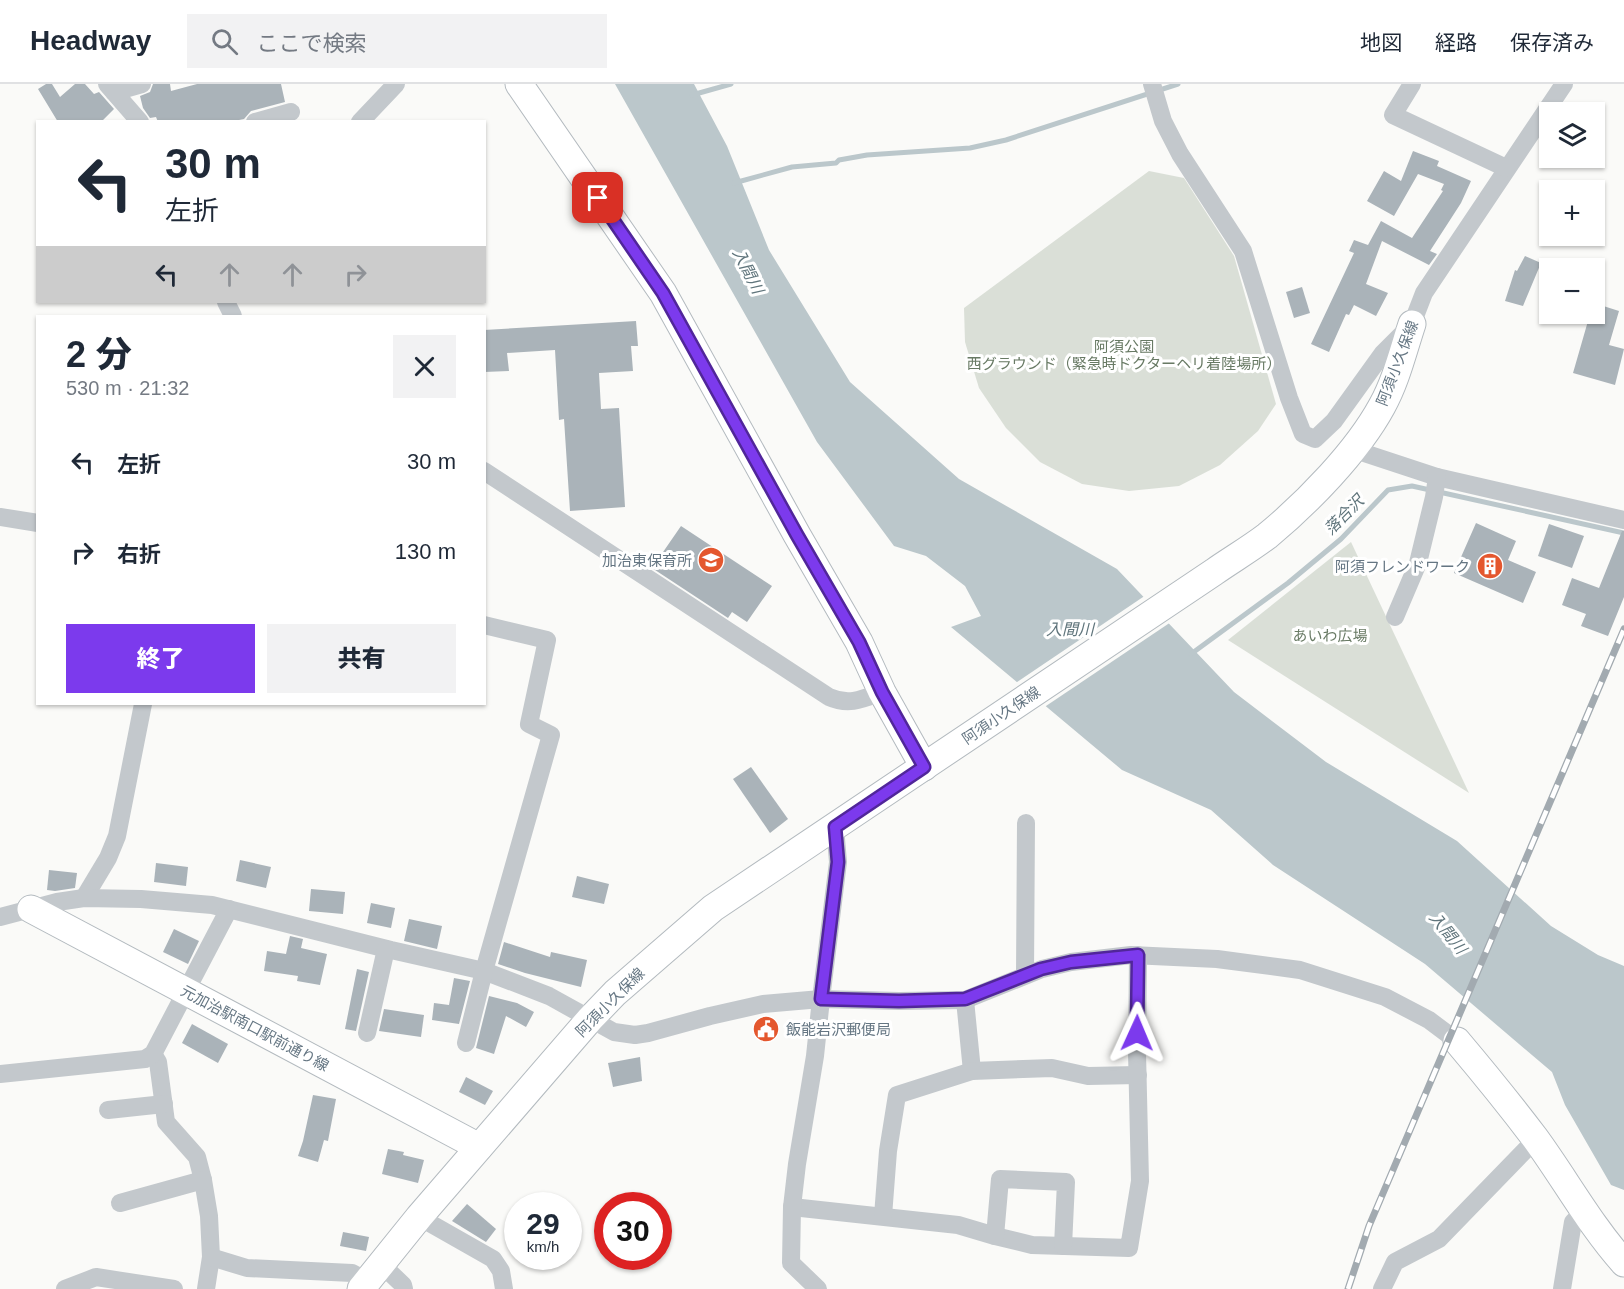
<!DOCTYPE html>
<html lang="ja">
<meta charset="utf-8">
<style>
:root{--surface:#fff;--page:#f2f2f3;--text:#1f2937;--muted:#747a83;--line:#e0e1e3;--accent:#7c3aed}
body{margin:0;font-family:Helvetica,"Noto Sans JP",sans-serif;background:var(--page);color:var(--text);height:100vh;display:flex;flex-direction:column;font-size:22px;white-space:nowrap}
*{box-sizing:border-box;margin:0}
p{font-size:20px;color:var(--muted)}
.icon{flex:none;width:33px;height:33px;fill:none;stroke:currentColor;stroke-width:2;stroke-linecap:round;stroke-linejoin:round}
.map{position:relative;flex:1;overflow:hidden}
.drawer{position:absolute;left:36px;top:231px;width:450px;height:390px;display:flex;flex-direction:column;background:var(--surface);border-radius:0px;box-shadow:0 2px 4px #0004}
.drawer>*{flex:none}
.hud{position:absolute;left:36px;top:36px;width:450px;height:183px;border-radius:0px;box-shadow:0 2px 4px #0004;background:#fff;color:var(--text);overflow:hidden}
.buttons{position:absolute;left:1539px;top:18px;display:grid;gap:12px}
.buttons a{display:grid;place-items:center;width:66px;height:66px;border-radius:0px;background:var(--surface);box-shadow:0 2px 4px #0004;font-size:30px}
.speed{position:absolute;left:504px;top:1108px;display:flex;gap:12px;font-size:30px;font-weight:700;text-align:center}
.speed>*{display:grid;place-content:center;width:78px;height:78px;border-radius:50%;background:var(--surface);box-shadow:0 2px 4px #0004;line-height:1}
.speed small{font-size:15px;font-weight:400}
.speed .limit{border:9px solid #d22;background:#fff;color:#111}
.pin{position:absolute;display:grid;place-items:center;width:51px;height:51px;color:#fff;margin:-26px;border-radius:12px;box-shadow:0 3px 9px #0006}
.me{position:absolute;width:66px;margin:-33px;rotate:1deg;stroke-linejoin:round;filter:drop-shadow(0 0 4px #0008)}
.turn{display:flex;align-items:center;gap:21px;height:126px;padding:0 30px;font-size:27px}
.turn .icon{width:78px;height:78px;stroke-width:2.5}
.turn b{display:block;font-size:42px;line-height:51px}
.lanes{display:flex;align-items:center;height:57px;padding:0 30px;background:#0003;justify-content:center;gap:30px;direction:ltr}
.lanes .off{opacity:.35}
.round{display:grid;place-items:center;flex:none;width:63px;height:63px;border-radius:0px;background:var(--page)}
.overview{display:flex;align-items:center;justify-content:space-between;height:102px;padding:0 30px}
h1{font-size:36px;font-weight:800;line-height:45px}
.action{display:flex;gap:12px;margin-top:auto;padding:12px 30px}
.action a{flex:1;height:69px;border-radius:0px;background:var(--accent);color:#fff;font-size:24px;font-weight:800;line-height:69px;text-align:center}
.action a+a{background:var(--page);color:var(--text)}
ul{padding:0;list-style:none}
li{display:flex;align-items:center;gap:18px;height:90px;padding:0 30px}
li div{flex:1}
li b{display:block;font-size:22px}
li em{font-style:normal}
header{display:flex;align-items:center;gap:36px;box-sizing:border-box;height:84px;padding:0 30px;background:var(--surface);border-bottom:2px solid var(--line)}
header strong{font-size:28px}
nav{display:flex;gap:33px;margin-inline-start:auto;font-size:21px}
.search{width:420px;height:54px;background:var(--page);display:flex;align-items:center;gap:15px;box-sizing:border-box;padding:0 21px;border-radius:0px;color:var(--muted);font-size:22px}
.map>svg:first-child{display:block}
</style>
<header>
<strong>Headway</strong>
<div class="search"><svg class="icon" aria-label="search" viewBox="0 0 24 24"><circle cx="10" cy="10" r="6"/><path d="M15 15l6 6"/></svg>ここで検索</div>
<nav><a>地図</a><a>経路</a><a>保存済み</a></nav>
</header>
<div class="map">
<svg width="1624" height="1205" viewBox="0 0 1624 1205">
<rect width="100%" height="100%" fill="#fafaf8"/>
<!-- green -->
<g fill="#dadfd7">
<path d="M1149 87 1184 94 1234 172 1276 320 1258 347 1220 381 1179 402 1129 407 1082 400 1040 378 1006 344 979 304 965 258 964 224Z"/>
<path d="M1351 458 1469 709 1228 556Z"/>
</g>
<!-- water -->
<path fill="#bbc7cb" d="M615 0H694L727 62 769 166 850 298 959 395 1117 485 1234 608 1326 678 1457 757 1551 842 1598 871 1624 882V1106L1611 1101 1565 1021 1552 988 1425 880 1273 781 1211 726 1122 686 951 543 981 532 965 502 926 472 894 462 817 358Z"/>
<!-- pier -->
<path fill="#fafaf8" d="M1146 511 1171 538 1043 624 1014 600Z"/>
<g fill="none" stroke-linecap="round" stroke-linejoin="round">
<!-- stream -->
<g stroke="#bbc7cb" stroke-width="5">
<path d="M692 11 731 0"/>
<path d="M734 99 792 83 836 79 839 76 867 71 970 64 1006 56 1178 0"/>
<path d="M1191 570 1288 499 1341 455 1388 406 1412 402 1624 449"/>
</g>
</g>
<!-- building -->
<g fill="#aab3b9">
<path d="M46 0H52L60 13 75 0H85L94 10 99 8 114 25 101 38H58L38 5Z"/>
<path d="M153 0H170L171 7 197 0H281L285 18 251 27 244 35 229 38H158L156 33 150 34 143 24 140 12 150 8Z"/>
<path d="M1413 67 1439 77 1437 82 1471 97 1461 119 1430 167 1437 170 1429 181 1382 157 1366 200 1388 209 1376 232 1354 221 1349 231 1346 230 1329 268 1311 260 1354 169 1349 167 1354 156 1368 161 1381 137 1412 154 1443 107 1441 106 1444 100 1418 90 1394 132 1367 117 1384 87 1401 97Z"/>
<path d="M1525 172 1541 179 1523 222 1505 217 1515 186 1517 187Z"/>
<path d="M1302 203 1310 229 1294 234 1286 208Z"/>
<path d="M1594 219 1619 227 1609 261 1624 265 1615 301 1573 289 1590 230H1594Z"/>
<path d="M636 237 638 262H631L633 287 599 289 601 325 619 324 625 423 570 427 564 335 559 336 555 266 507 269 509 287 484 288V246Z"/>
<path d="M1476 439 1516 457 1508 476 1536 488 1523 519 1454 489Z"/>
<path d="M1549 440 1584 452 1572 484 1538 472Z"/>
<path d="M681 442 772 502 747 538 732 528 728 534 652 484Z"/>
<path d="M1622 447H1624V513L1608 552 1581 542 1586 530 1562 521 1572 494 1599 504Z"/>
<path d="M751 683 788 735 770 749 733 695Z"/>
<path d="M240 776 271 783 266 804 236 797Z"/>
<path d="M156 779 188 783 186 802 154 798Z"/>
<path d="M49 786 77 789 75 804 55 807 47 806Z"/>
<path d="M577 792 609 800 604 820 572 813Z"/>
<path d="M311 805 345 808 343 830 309 827Z"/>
<path d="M371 819 395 824 391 844 367 839Z"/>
<path d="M409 835 442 842 437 865 404 857Z"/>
<path d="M174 845 199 857 188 880 163 868Z"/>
<path d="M290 852 303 855 301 864 327 870 320 901 297 897 298 892 264 887 267 867 286 870Z"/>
<path d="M504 858 550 873 551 868 587 876 581 903 525 889 498 880Z"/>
<path d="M357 885 369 888 356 947 345 945Z"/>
<path d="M454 894 470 897 459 940 432 936 434 919 449 921Z"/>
<path d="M489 912 517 919 534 928 526 943 506 932 494 970 476 964Z"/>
<path d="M384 925 424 931 421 953 379 947Z"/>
<path d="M192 940 228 960 218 979 182 959Z"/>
<path d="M640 973 642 997 613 1003 608 979Z"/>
<path d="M466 993 493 1007 485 1021 459 1008Z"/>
<path d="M313 1011 336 1015 328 1057 324 1056 318 1078 298 1072 303 1057Z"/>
<path d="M388 1065 404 1068 403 1071 424 1076 418 1099 382 1090Z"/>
<path d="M467 1120 496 1145 486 1158 452 1137Z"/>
<path d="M343 1148 369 1153 366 1167 340 1162Z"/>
</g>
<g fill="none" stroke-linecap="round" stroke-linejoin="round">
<defs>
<g id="secondary">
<path d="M519 0 663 209 797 451 859 558 882 608 924 683"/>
<path d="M31 825 479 1063"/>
<path d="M1457 957C1484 989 1510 1021 1535 1054 1565 1095 1590 1141 1624 1179"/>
<path d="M361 1205 419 1133 590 935 615 909 713 824 1214 488C1231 476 1250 465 1267 452 1307 419 1357 368 1382 322 1396 297 1403 267 1412 240"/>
</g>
</defs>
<!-- secondary casing -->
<use href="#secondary" stroke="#b3babf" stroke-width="29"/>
<!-- street -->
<g stroke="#c3c8cc" stroke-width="18">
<path d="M107 0 140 38"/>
<path d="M1152 0 1163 37 1180 70 1243 167 1289 314 1303 350 1315 355 1334 337 1383 269 1412 240 1424 209 1564 0"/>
<path d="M1412 0 1393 31 1506 84"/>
<path d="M114 8 142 0"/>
<path d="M255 38 291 28"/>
<path d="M360 38 396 0"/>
<path d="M226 218 233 232"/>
<path d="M1352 365 1437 393 1624 436"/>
<path d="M484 387 829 613C849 622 863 615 882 608"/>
<path d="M0 433 38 439"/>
<path d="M1395 533 1418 479 1434 413 1437 393"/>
<path d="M84 814 108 774 117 752 143 620"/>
<path d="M0 833 57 818 84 814 141 815 212 821 391 866 484 887 549 912 614 948 635 951 648 949 710 932 763 920 821 915 899 917 965 916 1042 885 1071 878 1131 871 1217 875 1300 886 1385 913 1429 936 1457 957"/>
<path d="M1025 890 1026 739"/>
<path d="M965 916 972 987 1052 984 1088 992 1138 991"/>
<path d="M367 949 386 865"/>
<path d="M466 959 484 887 551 651 529 640 547 556 484 541"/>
<path d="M153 970 158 978 166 1038 197 1073 203 1096 209 1132 211 1173 206 1205"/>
<path d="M0 990 145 975 153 970 229 825"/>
<path d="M108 1026 164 1020"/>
<path d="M120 1119 203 1096"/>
<path d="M792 1123 958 1141 995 1152 1032 1161 1129 1164 1140 1097 1137 968 1138 871"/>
<path d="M883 1132 888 1067 897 1011 972 987"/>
<path d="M419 1133 493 1175 501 1187 504 1205"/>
<path d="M995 1152 1000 1095 1066 1098 1063 1162"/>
<path d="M211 1173 247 1184 352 1189 367 1197"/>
<path d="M381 1180 403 1201 404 1205"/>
<path d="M65 1205 96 1193 174 1205"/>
<path d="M818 1205 791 1179 792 1123 797 1080 815 972 821 915 838 778 835 743"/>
<path d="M1382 1205 1395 1178 1439 1155 1536 1055"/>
<path d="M1562 1205 1573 1138 1584 1127"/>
</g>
<!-- secondary -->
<use href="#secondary" stroke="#fff" stroke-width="27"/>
<defs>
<path id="rail" d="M1348 1205 1369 1142 1624 545"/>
</defs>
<!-- rail casing -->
<use href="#rail" stroke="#a2aab0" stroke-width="7"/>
<!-- rail -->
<use href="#rail" stroke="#fff" stroke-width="4.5" stroke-dasharray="14" stroke-linecap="butt"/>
</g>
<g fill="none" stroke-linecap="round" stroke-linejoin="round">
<defs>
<path id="route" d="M598 114 663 209 797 451 859 558 882 608 924 683 835 743 838 778 821 915 899 917 965 915 1041 885 1071 878 1138 871 1137 949"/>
</defs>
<!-- route casing -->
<use href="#route" stroke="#51269a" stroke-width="15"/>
<!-- route -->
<use href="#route" stroke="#7c3aed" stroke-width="10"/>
</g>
<!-- icons -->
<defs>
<symbol id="school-disc" viewBox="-11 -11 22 22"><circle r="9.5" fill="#e4572e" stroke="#fff"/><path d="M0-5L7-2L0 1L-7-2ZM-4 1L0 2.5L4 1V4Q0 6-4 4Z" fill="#fff"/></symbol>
<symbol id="building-disc" viewBox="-11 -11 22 22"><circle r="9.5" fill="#e4572e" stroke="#fff"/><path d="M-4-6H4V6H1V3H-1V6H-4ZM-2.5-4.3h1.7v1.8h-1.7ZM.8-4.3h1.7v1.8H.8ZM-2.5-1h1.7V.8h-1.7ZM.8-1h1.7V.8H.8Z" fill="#fff"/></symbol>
<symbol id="civic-disc" viewBox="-11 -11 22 22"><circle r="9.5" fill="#e4572e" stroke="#fff"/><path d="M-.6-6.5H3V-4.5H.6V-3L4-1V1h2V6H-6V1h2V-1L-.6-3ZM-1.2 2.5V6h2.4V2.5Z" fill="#fff"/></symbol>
</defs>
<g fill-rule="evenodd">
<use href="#school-disc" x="696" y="461" width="30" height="30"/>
<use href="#building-disc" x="1475" y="467" width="30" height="30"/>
<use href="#civic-disc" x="751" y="930" width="30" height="30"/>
</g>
<g text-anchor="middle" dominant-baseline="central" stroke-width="6" stroke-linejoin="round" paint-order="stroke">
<!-- park labels -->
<g font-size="15" fill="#687a64" stroke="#fff">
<text x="1124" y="262">阿須公園<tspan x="1124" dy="17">西グラウンド（緊急時ドクターヘリ着陸場所）</tspan></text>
<text x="1330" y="551">あいわ広場</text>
</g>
<!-- street labels -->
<g font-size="15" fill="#657683" stroke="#fff">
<text transform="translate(1397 279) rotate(-69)">阿須小久保線</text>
<text transform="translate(1001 631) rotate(-34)">阿須小久保線</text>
<text transform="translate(610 918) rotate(-45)">阿須小久保線</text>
<text transform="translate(255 944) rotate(28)">元加治駅南口駅前通り線</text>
</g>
<!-- poi labels -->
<g font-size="15" fill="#657683" stroke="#fff" text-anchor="end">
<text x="692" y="476">加治東保育所</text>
<text x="1470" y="482">阿須フレンドワーク</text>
<text x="786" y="945" text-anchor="start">飯能岩沢郵便局</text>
</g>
<!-- water labels -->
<g font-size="16" font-style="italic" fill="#60757c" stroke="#fff">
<text transform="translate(748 187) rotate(63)">入間川</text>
<text transform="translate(1344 431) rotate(-45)">落合沢</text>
<text x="1070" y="545">入間川</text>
<text transform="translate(1448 849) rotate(51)">入間川</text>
</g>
</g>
</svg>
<div class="buttons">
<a><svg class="icon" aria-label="layers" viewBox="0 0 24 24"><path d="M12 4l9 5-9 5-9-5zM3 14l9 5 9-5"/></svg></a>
<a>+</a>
<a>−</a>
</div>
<div class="speed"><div>29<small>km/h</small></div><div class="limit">30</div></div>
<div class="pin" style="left:598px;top:114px;background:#d93025"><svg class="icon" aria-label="arrive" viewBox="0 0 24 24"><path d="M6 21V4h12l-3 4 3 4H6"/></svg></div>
<svg class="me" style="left:1137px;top:949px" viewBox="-20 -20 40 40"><path d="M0-17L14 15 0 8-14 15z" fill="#7c3aed" stroke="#fff" stroke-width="4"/></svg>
<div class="hud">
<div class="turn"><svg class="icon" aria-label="left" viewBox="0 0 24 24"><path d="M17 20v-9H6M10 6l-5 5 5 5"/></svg><div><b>30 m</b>左折</div></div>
<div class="lanes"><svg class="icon" aria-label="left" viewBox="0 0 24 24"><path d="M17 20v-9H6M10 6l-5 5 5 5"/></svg><svg class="icon off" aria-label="ahead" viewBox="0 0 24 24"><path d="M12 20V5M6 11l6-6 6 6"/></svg><svg class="icon off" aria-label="ahead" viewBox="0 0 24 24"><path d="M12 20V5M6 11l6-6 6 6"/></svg><svg class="icon off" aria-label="right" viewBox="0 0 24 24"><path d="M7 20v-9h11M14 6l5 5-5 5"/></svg></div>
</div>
<section class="drawer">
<div class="overview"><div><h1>2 分</h1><p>530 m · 21:32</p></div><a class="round"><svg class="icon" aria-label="close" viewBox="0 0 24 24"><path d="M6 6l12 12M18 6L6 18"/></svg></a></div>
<ul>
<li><svg class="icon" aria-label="left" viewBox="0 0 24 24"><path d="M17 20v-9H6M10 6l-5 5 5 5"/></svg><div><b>左折</b></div><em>30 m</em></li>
<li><svg class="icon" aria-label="right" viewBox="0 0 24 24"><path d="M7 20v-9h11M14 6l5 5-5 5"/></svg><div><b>右折</b></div><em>130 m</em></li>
</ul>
<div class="action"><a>終了</a><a>共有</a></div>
</section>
</div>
